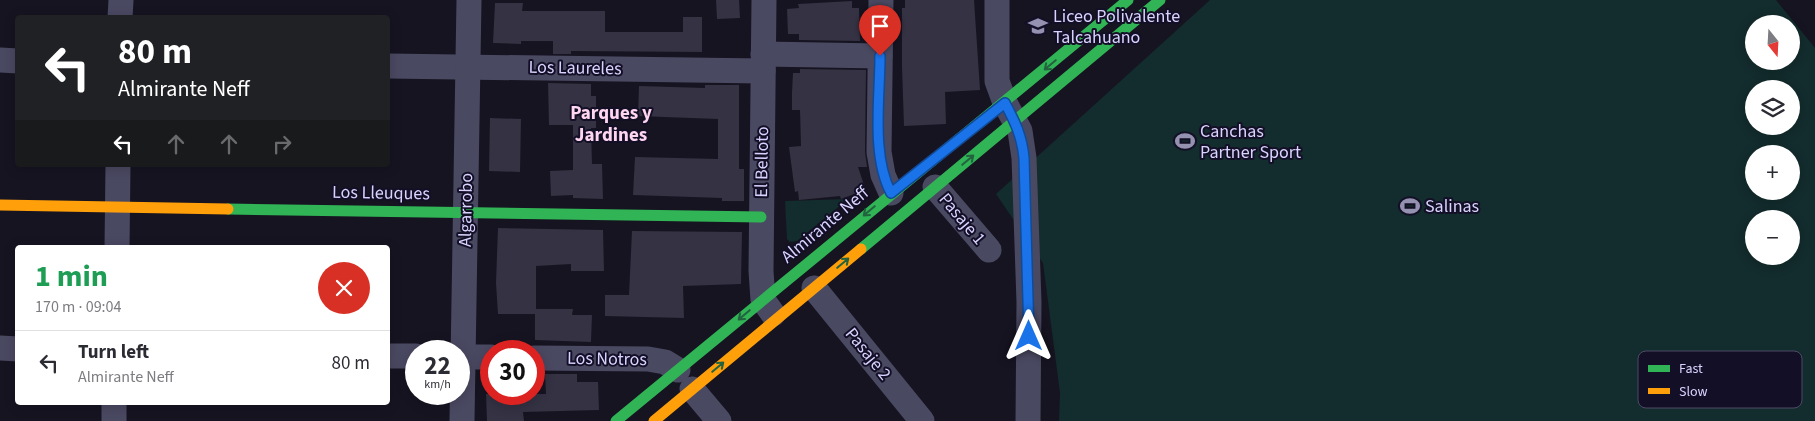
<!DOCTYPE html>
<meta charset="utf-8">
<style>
:root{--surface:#fff;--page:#f7f7f7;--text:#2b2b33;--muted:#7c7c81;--line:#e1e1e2}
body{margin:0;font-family:"Source Sans 3",sans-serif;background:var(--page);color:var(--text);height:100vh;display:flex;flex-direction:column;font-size:19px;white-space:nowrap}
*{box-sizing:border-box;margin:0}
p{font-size:16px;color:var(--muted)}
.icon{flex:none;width:28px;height:28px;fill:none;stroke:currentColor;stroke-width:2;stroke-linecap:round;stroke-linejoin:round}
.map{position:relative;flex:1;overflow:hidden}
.side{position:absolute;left:15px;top:245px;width:375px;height:160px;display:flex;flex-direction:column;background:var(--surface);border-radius:5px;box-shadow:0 2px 12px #0003}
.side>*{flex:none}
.top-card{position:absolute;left:15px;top:15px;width:375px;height:152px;border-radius:5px;box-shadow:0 2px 12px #0003;background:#202124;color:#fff;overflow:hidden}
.needle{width:32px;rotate:162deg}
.fabs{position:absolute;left:1745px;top:15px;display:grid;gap:10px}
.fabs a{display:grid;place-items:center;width:55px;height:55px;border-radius:50%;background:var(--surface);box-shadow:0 2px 12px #0003;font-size:25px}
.speed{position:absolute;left:405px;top:340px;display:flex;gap:10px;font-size:25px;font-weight:700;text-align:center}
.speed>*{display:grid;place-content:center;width:65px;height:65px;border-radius:50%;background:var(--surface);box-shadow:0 2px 12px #0003;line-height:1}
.speed small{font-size:12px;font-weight:400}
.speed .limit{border:8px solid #d22;background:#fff;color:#111}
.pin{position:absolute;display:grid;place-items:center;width:42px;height:42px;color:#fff;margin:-51px -21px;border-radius:50% 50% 50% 0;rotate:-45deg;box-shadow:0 0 5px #0007}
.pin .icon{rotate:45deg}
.me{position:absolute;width:55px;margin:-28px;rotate:0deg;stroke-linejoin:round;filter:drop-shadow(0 0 4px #0008)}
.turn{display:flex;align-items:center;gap:18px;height:105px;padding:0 20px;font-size:22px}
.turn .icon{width:65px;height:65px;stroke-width:2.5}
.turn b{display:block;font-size:35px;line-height:42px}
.lanes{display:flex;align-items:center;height:48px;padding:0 20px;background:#0003;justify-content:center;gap:25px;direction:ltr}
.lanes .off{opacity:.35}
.round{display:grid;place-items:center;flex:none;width:52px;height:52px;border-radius:26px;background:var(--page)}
.headline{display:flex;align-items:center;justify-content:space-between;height:85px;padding:0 20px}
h1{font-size:30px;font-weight:700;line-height:38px;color:#1e9e55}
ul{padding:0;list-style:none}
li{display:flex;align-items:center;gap:15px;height:65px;padding:0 20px;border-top:1px solid var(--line)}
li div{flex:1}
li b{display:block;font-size:19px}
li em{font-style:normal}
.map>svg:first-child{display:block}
</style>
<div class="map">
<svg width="1815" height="421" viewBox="0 0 1815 421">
<rect width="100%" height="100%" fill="#161421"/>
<!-- green -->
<g fill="#132c2d" fill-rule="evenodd">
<path d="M1210 0H1776L1815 48V421H1059L1060 393 1043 263 996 194ZM1754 24H1791V61H1754ZM1754 89H1791V126H1754ZM1754 154H1791V191H1754ZM1754 219H1791V256H1754Z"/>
<path d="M848 199 797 241 790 242 787 239 785 201Z"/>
</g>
<!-- building -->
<g fill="#343243">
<path d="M716 0H739L740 18 717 19Z"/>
<path d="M905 0H974L980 90 945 92 946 124 904 126 902 67V8H905Z"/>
<path d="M852 1V8H859L860 41 799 40V34H788L787 9 799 8 798 4Z"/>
<path d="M495 3H523L522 11H605V32H683V17H702V52L571 51V54H553V41H521V44L493 43Z"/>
<path d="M800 69 866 70 865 152 867 167H858L864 185 855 188 857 193 841 199 840 196 799 200 798 191 795 192 789 147 801 146 800 110H792V92L793 73H800Z"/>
<path d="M548 83 591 84V96H596V128H591L592 164H602L603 199 573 198V195L551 196 550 171 573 170V125H549Z"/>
<path d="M705 85H739V169H744V201H722V198L633 195 635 157 718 159V119L638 116 639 86 705 88Z"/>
<path d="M490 118 521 119 520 172 489 171Z"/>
<path d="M498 228 603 230 604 271H571V264L536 266V309H573L572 315H592L591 342 535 340V314H498L496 283Z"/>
<path d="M632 231 742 232 741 284 683 286 684 318 605 316V295H629Z"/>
<path d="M545 374H577V382H598L599 410 523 412 524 421H487L486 394H546Z"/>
</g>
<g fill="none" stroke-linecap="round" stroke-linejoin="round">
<!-- street -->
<g stroke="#4a4962" stroke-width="25">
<path d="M764 0 761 271 763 300 773 314"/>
<path d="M881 0 879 152 883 175 891 193"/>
<path d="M997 0V81L1005 103 1020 131 1024 158 1029 302 1028 421"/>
<path d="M120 18 121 0"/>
<path d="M763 54 880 56"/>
<path d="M0 60 18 61"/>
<path d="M388 66 763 71"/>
<path d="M935 187 989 250"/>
<path d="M117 248 118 165"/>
<path d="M814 288 922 421"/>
<path d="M0 348 18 349"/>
<path d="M388 356H416"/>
<path d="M459 357H491"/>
<path d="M534 358 648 359 665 362 678 370"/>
<path d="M692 389 719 421"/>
<path d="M114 421V402"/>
<path d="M462 421 469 0"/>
</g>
<!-- fast -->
<g stroke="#30b455" stroke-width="11">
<path d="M228 209 761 217"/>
<path d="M861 249 1160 0"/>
<path d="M616 421 1128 0"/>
</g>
<!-- slow -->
<g stroke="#ff9f0a" stroke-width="11">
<path d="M0 205 228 209"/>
<path d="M654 421 861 249"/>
</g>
</g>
<!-- one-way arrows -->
<defs><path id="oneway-shaft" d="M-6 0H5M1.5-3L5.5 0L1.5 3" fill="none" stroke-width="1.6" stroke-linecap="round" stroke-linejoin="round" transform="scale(1.25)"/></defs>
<g stroke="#22623e">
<use href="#oneway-shaft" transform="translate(1050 65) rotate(140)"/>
<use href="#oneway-shaft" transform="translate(968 160) rotate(-40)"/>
<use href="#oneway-shaft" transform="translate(869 211) rotate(140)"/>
<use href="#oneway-shaft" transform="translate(843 263) rotate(-40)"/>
<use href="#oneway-shaft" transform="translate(744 315) rotate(140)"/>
<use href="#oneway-shaft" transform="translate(718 367) rotate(-40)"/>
</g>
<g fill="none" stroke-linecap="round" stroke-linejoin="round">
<defs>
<path id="route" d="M880 56C880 98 871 155 891 193L1005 103C1015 122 1022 136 1024 158L1029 336"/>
</defs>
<!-- route casing -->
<use href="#route" stroke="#114b97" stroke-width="12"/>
<!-- route -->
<use href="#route" stroke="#1a73e8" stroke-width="9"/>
</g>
<!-- icons -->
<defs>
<symbol id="school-bare" viewBox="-9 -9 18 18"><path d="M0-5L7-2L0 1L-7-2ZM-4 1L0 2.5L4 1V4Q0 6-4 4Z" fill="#9591b1" stroke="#130f26" stroke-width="2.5" paint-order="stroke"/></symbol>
<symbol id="stadium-bare" viewBox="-9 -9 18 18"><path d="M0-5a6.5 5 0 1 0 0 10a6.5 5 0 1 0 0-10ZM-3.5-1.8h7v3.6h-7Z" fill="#9591b1" stroke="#130f26" stroke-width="2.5" paint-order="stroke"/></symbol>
</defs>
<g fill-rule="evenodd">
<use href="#school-bare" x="1024" y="12" width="28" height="28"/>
<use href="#stadium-bare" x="1171" y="127" width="28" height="28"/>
<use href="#stadium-bare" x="1396" y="192" width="28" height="28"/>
</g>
<g text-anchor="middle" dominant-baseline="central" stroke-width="4" stroke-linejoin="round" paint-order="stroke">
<!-- poi labels -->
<g font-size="18" fill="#d9d4ff" stroke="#130f26" text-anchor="start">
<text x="1053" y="16">Liceo Polivalente<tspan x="1053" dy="21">Talcahuano</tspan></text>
<text x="1200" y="131">Canchas<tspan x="1200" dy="21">Partner Sport</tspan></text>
<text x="1425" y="206">Salinas</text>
</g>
<!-- street labels -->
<g font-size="18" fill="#d9d4ff" stroke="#130f26">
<text transform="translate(575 68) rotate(1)">Los Laureles</text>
<text transform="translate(762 162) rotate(-89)">El Belloto</text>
<text transform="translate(381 193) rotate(1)">Los Lleuques</text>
<text transform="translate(466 210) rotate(-89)">Algarrobo</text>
<text transform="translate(962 219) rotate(50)">Pasaje 1</text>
<text transform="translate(825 225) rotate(-40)">Almirante Neff</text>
<text transform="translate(868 354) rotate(51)">Pasaje 2</text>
<text transform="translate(607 359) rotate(1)">Los Notros</text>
</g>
<!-- neighbourhood labels -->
<g font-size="19" font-weight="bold" fill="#ffd6f0" stroke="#130f26">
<text x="611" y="113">Parques y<tspan x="611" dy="22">Jardines</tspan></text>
</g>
</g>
<!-- legend -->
<rect x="1638" y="351" width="164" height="57" rx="8" fill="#130f26" stroke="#4e4a67" stroke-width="1"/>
<rect x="1648" y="365" width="22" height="7" fill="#30b455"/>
<rect x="1648" y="388" width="22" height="6" fill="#ff9f0a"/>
<g font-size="14" fill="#d9d4ff">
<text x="1679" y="373">Fast</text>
<text x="1679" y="396">Slow</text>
</g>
</svg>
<div class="fabs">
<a><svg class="needle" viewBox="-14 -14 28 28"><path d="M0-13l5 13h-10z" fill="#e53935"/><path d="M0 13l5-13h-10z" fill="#7c7c81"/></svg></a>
<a><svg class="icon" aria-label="layers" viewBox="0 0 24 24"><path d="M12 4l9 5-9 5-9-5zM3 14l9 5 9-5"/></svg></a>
<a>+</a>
<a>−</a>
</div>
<div class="speed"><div>22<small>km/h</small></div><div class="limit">30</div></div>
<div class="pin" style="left:880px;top:56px;background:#d93025"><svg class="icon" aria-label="arrive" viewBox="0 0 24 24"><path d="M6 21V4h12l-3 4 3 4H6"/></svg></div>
<svg class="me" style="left:1029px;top:336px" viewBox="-20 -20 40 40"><path d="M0-17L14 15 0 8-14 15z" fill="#1a73e8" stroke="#fff" stroke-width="4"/></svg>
<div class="top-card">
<div class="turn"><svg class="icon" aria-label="left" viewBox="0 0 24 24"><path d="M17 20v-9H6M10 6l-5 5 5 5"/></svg><div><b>80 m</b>Almirante Neff</div></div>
<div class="lanes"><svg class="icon" aria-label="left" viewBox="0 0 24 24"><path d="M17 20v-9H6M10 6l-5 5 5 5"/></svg><svg class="icon off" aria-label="ahead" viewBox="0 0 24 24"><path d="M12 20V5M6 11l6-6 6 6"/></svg><svg class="icon off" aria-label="ahead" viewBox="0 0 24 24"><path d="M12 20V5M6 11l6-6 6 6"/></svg><svg class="icon off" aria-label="right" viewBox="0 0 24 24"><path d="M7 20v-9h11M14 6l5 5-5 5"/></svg></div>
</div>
<section class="side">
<div class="headline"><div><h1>1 min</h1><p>170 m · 09:04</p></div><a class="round" style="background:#d93025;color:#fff"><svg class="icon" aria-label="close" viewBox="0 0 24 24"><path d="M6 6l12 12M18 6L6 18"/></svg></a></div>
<ul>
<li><svg class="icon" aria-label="left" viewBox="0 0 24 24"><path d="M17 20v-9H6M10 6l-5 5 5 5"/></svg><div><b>Turn left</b><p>Almirante Neff</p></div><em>80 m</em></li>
</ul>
</section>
</div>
